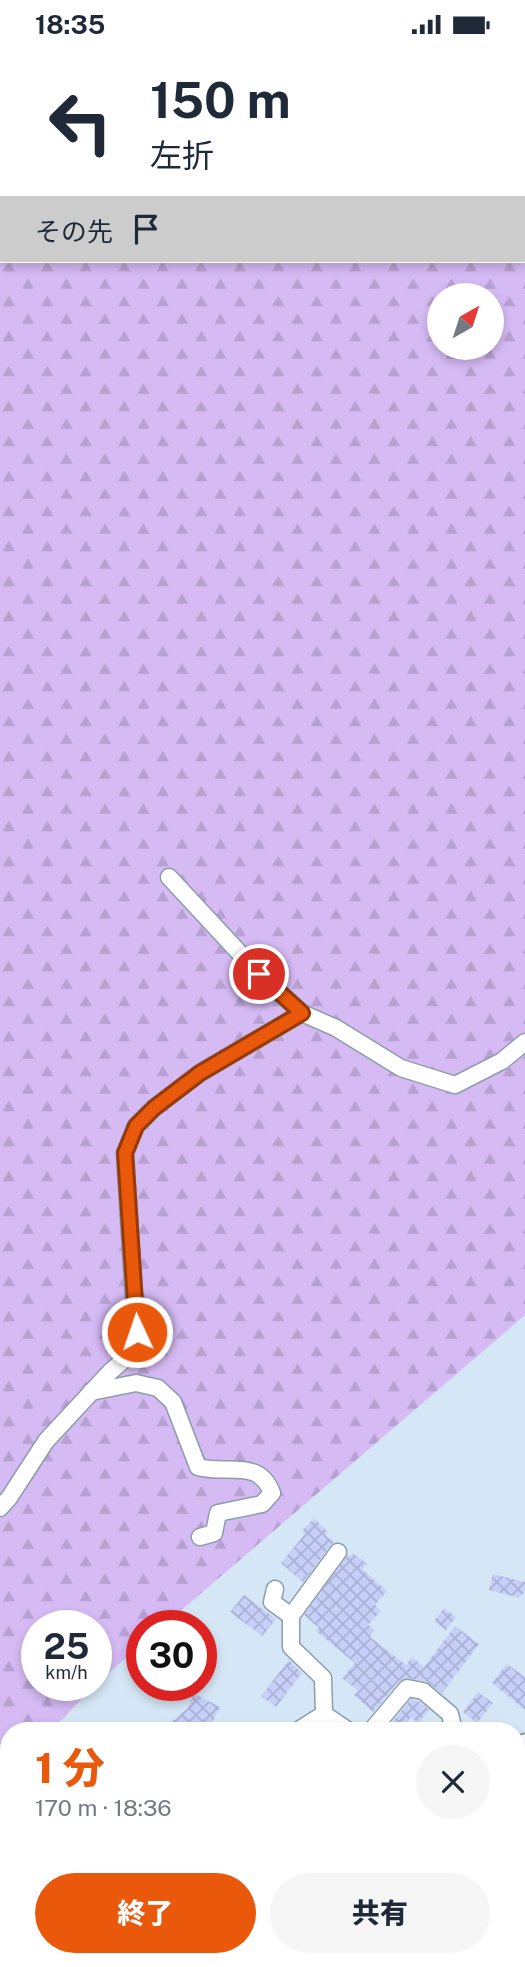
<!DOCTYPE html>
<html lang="ja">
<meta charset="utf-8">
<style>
:root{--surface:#fff;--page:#f6f6f7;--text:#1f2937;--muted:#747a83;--accent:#ea580c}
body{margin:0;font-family:"Public Sans","Noto Sans JP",sans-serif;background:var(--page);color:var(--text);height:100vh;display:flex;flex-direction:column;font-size:26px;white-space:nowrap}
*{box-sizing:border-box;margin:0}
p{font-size:23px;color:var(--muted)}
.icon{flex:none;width:38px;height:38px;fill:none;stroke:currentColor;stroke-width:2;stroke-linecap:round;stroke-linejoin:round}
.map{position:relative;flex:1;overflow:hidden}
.sheet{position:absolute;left:0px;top:1673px;width:525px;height:245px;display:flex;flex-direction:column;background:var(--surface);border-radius:28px 28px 0 0;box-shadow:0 4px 10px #0003}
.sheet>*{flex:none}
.banner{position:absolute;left:0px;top:0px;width:525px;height:214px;box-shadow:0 4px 10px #0003;background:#fff;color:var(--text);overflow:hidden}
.needle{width:46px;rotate:39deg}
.tools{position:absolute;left:427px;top:234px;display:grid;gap:14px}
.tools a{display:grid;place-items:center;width:77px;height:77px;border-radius:50%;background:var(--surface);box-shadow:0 4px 10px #0003;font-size:35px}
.speed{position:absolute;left:21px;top:1561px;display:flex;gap:14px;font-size:35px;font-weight:700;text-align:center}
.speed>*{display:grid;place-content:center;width:91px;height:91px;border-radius:50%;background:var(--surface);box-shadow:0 4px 10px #0003;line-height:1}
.speed small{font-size:18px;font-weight:400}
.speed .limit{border:10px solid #d22;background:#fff;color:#111}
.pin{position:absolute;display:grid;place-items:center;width:60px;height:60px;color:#fff;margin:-30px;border:4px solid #fff;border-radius:50%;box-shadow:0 2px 7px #0007}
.me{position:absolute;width:77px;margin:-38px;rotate:357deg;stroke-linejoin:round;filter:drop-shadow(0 0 5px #0008)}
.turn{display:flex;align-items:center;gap:24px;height:147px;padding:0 35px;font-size:32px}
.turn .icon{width:91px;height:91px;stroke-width:2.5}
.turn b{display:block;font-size:49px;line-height:60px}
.then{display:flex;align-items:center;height:66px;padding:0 35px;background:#0003;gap:14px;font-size:26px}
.round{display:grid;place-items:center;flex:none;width:74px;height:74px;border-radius:37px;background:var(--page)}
.summary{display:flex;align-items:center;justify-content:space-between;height:119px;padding:0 35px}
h1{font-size:42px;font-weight:800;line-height:52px;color:var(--accent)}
.button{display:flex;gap:14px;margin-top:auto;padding:14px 35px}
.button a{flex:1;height:80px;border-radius:42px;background:var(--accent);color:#fff;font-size:28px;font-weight:800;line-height:80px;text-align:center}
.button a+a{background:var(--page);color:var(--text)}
.status{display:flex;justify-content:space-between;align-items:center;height:49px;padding:0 35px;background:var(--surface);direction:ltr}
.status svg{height:19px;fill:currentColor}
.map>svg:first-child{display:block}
</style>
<div class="status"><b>18:35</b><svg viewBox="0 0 49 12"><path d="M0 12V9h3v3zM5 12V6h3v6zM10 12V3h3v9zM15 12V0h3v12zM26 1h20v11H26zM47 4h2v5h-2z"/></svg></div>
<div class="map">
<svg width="525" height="1918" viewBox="0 0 525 1918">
<defs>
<pattern id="forest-firs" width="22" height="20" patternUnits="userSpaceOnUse" patternTransform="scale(1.75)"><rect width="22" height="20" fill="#d5baf4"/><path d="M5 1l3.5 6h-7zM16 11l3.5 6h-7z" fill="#b7a0d2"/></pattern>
<pattern id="building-cross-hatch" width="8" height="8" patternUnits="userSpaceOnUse" patternTransform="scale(1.75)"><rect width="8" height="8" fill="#c5cff7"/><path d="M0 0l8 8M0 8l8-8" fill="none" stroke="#a9b2d4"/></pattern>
</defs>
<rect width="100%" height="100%" fill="#d5e7f6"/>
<!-- forest -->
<path fill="url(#forest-firs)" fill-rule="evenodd" d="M0 0H414L413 2H2V212H523V32L525 33V1266L163 1577H142V1595L96 1635V1577H37V1636H95L51 1682H9V1725L0 1734ZM439 247H492V299H439Z"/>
<!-- building -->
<g fill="url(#building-cross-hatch)">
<path d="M314 1469 328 1483 325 1486 334 1493 330 1497 303 1533 281 1514 305 1485 302 1482Z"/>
<path d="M353 1504 367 1515 362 1520 387 1542 375 1556 381 1562 368 1576 375 1581 370 1588 406 1616 412 1608 424 1618 455 1577 479 1595 442 1644 426 1632 404 1629 399 1632 373 1663 354 1646 358 1642 342 1629 355 1614 316 1582 319 1579 304 1566 348 1505 350 1507Z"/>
<path d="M493 1525 525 1533V1542L519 1549 489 1541Z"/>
<path d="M244 1546 276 1570 262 1587 230 1563Z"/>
<path d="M444 1559 456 1568 446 1581 434 1572Z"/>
<path d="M289 1611 302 1624 276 1658 261 1647Z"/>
<path d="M507 1615 525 1628V1661L492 1634Z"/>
<path d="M478 1643 493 1654 477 1674 463 1663Z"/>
<path d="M193 1644 220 1658 213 1672 200 1682H160L188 1659Z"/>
<path d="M411 1650 418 1652 429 1661 418 1674 411 1668 399 1682 391 1675Z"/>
</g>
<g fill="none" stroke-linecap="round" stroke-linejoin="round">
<defs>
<g id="minor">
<path d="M523 135 525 133"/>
<path d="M169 828 259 925 302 964 336 979 401 1019 455 1036 502 1012 525 993"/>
<path d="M91 1343 136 1334 158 1339 173 1353 198 1418C227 1426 259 1409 272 1444L262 1455 218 1464 214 1484 200 1488"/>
<path d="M0 1459 9 1449 46 1392 110 1323 137 1299 125 1104 136 1077 154 1059 200 1024 302 964"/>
<path d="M275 1540 272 1553 291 1567V1598L323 1629 324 1665 349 1682"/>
<path d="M291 1567 338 1503"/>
<path d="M297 1682 324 1665"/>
<path d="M371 1682 407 1639 423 1642 450 1665 454 1682"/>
<path d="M0 1872 9 1861"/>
<path d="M382 1909 391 1918"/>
<path d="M243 1918 247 1909"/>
</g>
<g id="tertiary">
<path d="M516 1706 525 1695"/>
<path d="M401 1918 405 1909"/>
</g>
<g id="primary">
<path d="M516 1884 525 1871"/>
<path d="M498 1918 503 1909"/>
</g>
</defs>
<!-- minor casing -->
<use href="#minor" stroke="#8c9dab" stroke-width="19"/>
<!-- tertiary casing -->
<use href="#tertiary" stroke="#8c9dab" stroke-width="23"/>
<!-- primary casing -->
<use href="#primary" stroke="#3c8593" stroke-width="28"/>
<!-- minor -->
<use href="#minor" stroke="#fff" stroke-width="16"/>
<!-- tertiary -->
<use href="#tertiary" stroke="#fff" stroke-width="19"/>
<!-- primary -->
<use href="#primary" stroke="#91d2dd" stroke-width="24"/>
</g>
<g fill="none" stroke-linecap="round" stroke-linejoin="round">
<defs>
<path id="route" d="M137 1283 125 1104 136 1077 154 1059 200 1024 302 964 259 925"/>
</defs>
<!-- route casing -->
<use href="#route" stroke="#983908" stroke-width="18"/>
<!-- route -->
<use href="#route" stroke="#ea580c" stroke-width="12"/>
</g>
</svg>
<div class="tools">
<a><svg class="needle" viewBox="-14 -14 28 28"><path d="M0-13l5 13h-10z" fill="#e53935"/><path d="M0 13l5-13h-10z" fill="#747a83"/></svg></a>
</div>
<div class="speed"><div>25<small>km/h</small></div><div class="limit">30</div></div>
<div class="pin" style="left:259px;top:925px;background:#d93025"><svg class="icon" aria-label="arrive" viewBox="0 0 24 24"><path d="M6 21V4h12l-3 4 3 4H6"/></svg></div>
<svg class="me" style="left:137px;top:1283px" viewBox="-20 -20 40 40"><circle r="17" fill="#ea580c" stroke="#fff" stroke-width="3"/><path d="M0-11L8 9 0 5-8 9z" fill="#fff"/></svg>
<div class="banner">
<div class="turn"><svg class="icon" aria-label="left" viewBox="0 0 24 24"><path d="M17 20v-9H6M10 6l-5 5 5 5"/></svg><div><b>150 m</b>左折</div></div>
<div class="then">その先<svg class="icon" aria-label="arrive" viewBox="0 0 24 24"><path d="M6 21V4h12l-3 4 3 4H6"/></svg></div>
</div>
<section class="sheet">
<div class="summary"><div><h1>1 分</h1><p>170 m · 18:36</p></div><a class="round"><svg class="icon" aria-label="close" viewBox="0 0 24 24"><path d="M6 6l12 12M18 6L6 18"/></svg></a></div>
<div class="button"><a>終了</a><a>共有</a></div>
</section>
</div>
